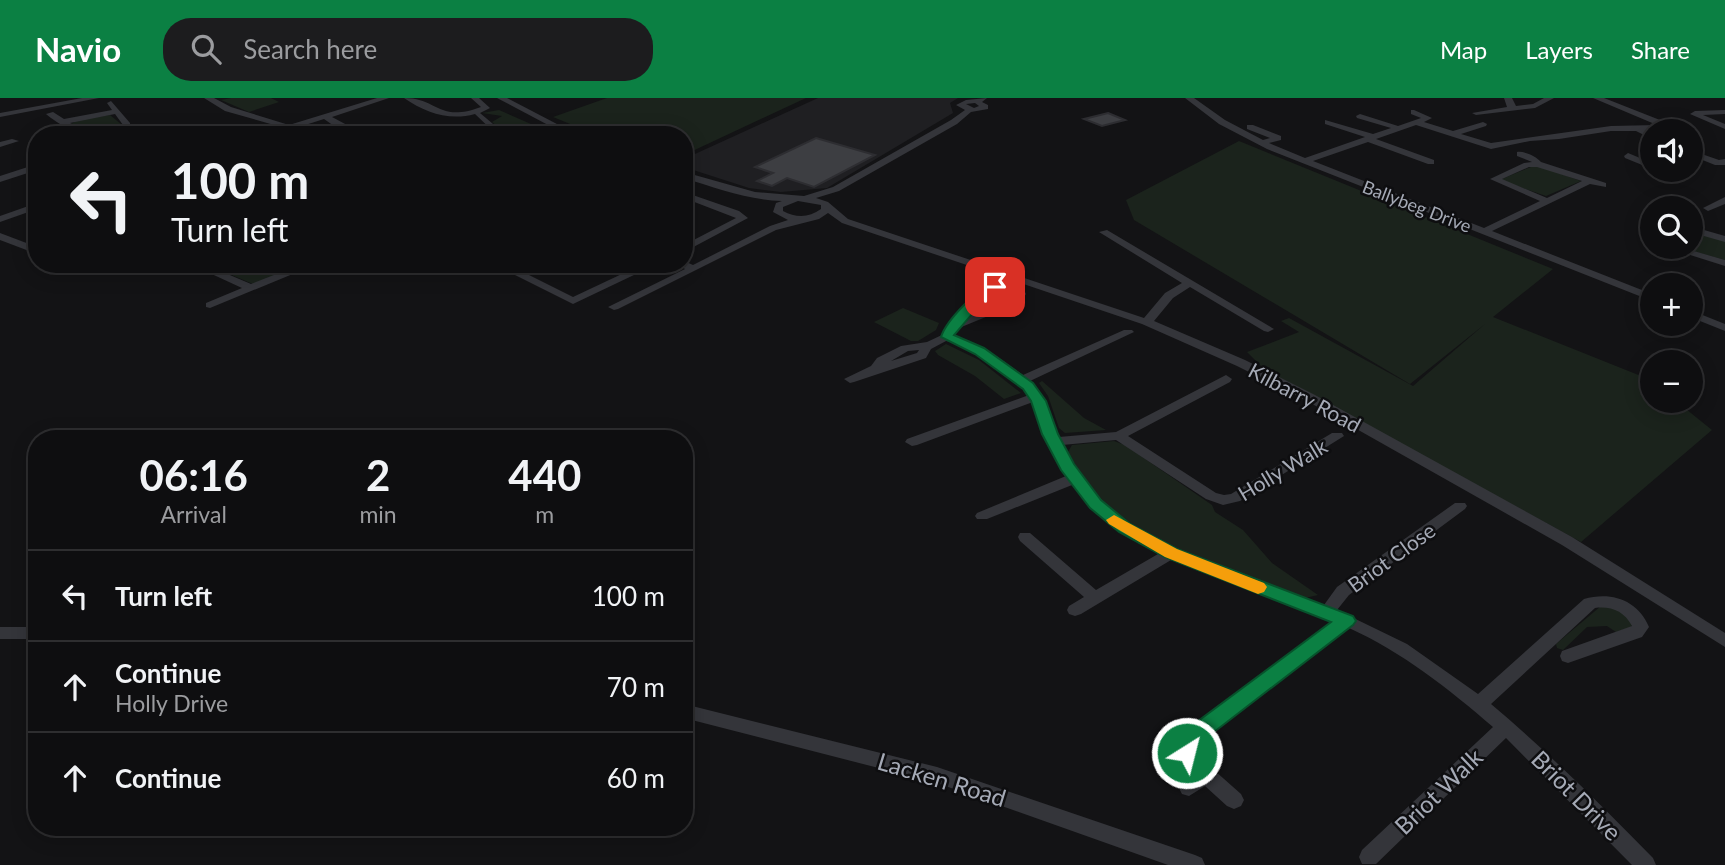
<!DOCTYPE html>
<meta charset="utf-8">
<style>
:root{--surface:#0e0e10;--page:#1c1c1e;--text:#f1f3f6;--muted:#9b9c9f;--line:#2e2e30;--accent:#0b8043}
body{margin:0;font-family:Lato,sans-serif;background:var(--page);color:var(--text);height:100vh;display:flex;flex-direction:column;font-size:26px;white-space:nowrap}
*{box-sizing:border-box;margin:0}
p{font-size:23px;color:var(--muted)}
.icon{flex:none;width:38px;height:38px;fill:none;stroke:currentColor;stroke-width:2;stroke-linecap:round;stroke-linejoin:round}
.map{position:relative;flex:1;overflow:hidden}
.drawer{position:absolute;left:28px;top:332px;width:665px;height:406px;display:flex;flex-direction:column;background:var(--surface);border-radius:28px;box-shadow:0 4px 18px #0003,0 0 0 2px var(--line)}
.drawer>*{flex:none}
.guide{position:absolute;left:28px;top:28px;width:665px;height:147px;border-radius:28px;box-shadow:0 4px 18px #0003,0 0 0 2px var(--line);background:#0e0e10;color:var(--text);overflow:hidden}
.controls{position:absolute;left:1640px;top:21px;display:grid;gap:14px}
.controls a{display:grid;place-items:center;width:63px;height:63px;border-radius:50%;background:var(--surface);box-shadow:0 4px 18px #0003,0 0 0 2px var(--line);font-size:35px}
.pin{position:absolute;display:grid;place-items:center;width:60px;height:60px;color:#fff;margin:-30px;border-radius:14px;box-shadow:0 4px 10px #0006}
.me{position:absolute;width:77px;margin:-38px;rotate:36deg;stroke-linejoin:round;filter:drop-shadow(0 0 5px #0008)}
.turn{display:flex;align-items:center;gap:24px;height:147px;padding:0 28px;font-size:32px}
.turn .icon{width:91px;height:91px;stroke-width:2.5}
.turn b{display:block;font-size:49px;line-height:60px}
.eta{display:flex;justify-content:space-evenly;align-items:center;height:119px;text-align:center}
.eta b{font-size:42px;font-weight:700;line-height:49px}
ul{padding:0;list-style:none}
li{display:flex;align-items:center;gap:21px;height:91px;padding:0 28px;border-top:2px solid var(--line)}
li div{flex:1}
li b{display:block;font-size:26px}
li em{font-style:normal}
header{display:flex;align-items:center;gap:42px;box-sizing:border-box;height:98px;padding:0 35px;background:var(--accent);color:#fff}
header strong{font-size:33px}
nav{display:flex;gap:38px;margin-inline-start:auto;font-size:24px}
.search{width:490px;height:63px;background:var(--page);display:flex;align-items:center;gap:18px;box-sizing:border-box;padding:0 24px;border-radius:28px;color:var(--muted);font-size:26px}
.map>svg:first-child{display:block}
</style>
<header>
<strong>Navio</strong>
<div class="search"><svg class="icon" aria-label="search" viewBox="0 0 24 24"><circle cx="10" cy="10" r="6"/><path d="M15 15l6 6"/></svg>Search here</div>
<nav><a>Map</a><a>Layers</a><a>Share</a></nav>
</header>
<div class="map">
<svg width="1725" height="767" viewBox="0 0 1725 767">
<rect width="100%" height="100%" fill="#131315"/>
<!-- built -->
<path fill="#1f1f22" d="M818 0H958L950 5 953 15 827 90 781 94 749 90 684 69V61Z"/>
<!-- green -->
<g fill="#1b231c">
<path d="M231 0H271L279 4 249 14 221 2Z"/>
<path d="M607 0H806L684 57V37H597L553 19Z"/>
<path d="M499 12 547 33 541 37H507L492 24 502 18 482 15Z"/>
<path d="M110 17 122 27C106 38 88 32 71 26L78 22Z"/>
<path d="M1239 43 1553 171 1493 219 1651 282 1652 303H1676L1712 332 1581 444 1265 272 1247 254 1299 234 1281 223 1289 220 1413 288 1485 226 1410 286 1134 122 1126 102Z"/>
<path d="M1536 67 1581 83 1546 98 1499 82Z"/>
<path d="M1691 132 1725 143V162L1678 149H1690Z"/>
<path d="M213 166H306L253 186 210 168Z"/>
<path d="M903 210 939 225 936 232 918 243H911L874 224Z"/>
<path d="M946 246 979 262 1021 295 1004 301 975 278 938 257 935 253Z"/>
<path d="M1042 283 1084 320 1106 332 1065 335 1059 330 1048 298 1039 285Z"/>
<path d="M1114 343 1125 347 1212 407 1215 414 1243 432 1272 465 1318 497 1305 500C1243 477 1159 456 1109 410 1092 394 1079 374 1068 354L1072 347Z"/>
<path d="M1601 508 1619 511 1633 524 1631 529 1616 534 1607 528 1587 529 1563 552 1557 550 1556 546Z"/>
</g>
<!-- building -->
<g fill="#3d3e42" stroke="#2d2d31" stroke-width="2">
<path d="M1108 15 1125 22 1102 28 1084 21Z"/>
<path d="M816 40 875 57 814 89 787 80 772 88 757 83 773 75 755 69Z"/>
</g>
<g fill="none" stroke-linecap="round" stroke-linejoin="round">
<!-- minor -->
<g fill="#34353a" fill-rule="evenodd">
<path d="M82 0H99L0 19V15Z"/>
<path d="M204 0H214L231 9 289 27 377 0H389L332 19 347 27 356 37H347L324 21 274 37H261L281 29 225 13Z"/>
<path d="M404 0C438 0 438 25 481 9L471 0H479L490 10 480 15 506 37H497L475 16C449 23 426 15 404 0Z"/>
<path d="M497 0H507L578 37H567Z"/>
<path d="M987 0 982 4 988 7V11L971 14 957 26 839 93 816 100 828 104 848 121 1144 220 1165 195 1182 185 1099 134 1107 132 1274 231 1268 234 1264 233 1190 189 1173 200 1154 223 1245 262 1315 297 1572 439 1725 535V549L1562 447 1307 303 1237 268 1142 226 842 125 828 115 819 121 776 132 618 211 614 212 608 209 685 171 678 166H684V163L693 167 770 128 788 122 773 114 776 105 782 103C748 102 716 90 684 80V74L755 94 804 98 833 89 951 22 965 12 956 7 966 2ZM975 5 979 8 974 10 966 6ZM798 103 821 107V111C809 120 796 120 783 113V109Z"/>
<path d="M1185 0H1194L1225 22 1263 42 1270 40 1247 31V27H1253L1281 38V42L1269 45 1305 60 1365 39 1325 26V22L1373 36 1391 30 1357 20 1356 18 1360 16 1398 28 1421 20 1411 16V12H1414L1432 20 1424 24 1453 33 1483 24 1487 26 1486 28 1461 36 1491 45 1611 28 1657 27 1593 0H1604L1665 24 1663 31 1647 33 1652 36V41L1636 33H1611L1559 41 1530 43 1491 51 1416 27 1376 41 1434 62V66H1428L1368 44 1313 63 1484 130 1540 103 1490 81 1524 65 1532 64 1517 58V54C1525 53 1536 58 1541 64L1606 85V89L1590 86 1492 133 1652 196V203L1267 51 1219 26ZM1529 69H1537L1582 83 1547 100 1502 81Z"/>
<path d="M1504 0H1512L1516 8 1533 6 1544 0H1554L1535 10 1476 17 1472 15 1507 9Z"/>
<path d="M111 3 130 25V31L151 37 123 34V27L115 16 70 25C83 32 96 29 107 35 86 43 62 29 46 16L53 14 64 21 112 12 107 5Z"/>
<path d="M1725 12V16L1703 17 1725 26V31L1690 16 1695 13Z"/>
<path d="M399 32 406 37H397L395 34Z"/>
<path d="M316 34 320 37H308L309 35Z"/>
<path d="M12 41 19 43 0 49V44Z"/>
<path d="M1690 52 1719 62 1725 61V67H1715L1690 57Z"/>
<path d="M1628 55 1652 65V71L1625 60 1624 58Z"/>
<path d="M37 66V72L0 84V78Z"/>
<path d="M1658 72H1669L1689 81 1682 83Z"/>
<path d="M684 94 739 113 748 120 684 154V147L736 120 684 100Z"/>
<path d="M1725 99V106L1708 113 1703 110Z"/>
<path d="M37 105V111L0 124V118Z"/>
<path d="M1690 128 1725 138V144L1690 134Z"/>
<path d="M0 135 37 149V156L0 142Z"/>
<path d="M1665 149H1680L1725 162V168Z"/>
<path d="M68 166H85L80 169Z"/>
<path d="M190 166H204L251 186 302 166H317L210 210 206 209V205L242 190Z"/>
<path d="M359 166H371L372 168 367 171Z"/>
<path d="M493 166H507L573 199 643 166H657L573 206Z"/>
<path d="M1003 186 1025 194 1026 196 1020 205 959 230 954 237 985 250 1023 277 1124 232H1132L1134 234 1030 283 1045 303 1059 339 1116 334 1226 277 1232 281 1230 284 1128 338 1216 395 1224 397 1231 396 1332 335H1342L1344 338 1240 403 1223 407 1206 401 1116 342 1062 347C1112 448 1226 471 1324 507L1337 489 1455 405H1465L1467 408 1465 411 1349 497 1337 512 1407 546 1478 596 1584 501C1611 493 1638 502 1649 529L1642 539 1568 565 1562 563 1560 558 1562 553 1632 528C1624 513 1611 508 1595 510L1491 606C1548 654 1601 707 1653 760L1656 767H1632L1506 640 1376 766H1362L1359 759 1362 752 1493 629C1449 591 1402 554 1349 530L1197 647V657L1241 696 1244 702 1241 708 1234 711 1227 708 1205 688 1189 698 1182 696 1179 690 1182 684 1192 676C1180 664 1175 654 1183 638L1334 524 1171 462 1081 516 1075 518 1069 516 1067 512 1069 508 1084 499 1020 443 1018 439 1020 435H1030L1096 492 1158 456C1124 437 1095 417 1072 387L987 421H977L975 418 977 415 1066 378 1050 349 1033 304 917 347 912 348 905 344 907 341 1029 297 1025 292C1004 271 976 248 946 243L931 251 926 260 854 284 850 285 844 281 871 268 877 260 901 248 927 244 944 236 948 228 984 188ZM1002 192 1015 197 1012 201 968 218 991 193ZM919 252 917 255 891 263 908 253Z"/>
<path d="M1690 212 1725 226V233L1690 219Z"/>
<rect x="0" y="529" width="37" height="12"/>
<path d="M684 606 937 669 1195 757 1202 760 1205 767H1168L937 685 684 620Z"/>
</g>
</g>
<!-- route -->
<path fill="#0b8043" stroke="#07532c" stroke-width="2" d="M995 185 1001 189 991 194 954 237 984 250 1033 285 1046 303 1058 336 1074 366 1101 402 1130 426 1177 451 1353 518 1356 523 1353 527 1201 644 1194 662 1187 664 1179 662C1173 650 1179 641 1186 632L1331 524 1165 459 1119 434 1090 410 1061 372 1042 336 1031 303 1023 291 975 256 941 239C946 223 978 189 995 185Z"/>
<!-- slow -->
<path fill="#f59e0b" d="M1114 417 1177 451 1264 485 1267 489 1264 494 1258 496 1165 459 1109 426 1106 422Z"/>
<g text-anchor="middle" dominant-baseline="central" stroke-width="5" stroke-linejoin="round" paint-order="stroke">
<!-- far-street labels -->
<g font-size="18" fill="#a5aab6" stroke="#0e0e10">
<text transform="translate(1417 108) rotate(21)">Ballybeg Drive</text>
</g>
<!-- street labels -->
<g font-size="21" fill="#a5aab6" stroke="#0e0e10">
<text transform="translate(1305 299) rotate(28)">Kilbarry Road</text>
<text transform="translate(1282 371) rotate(-31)">Holly Walk</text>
<text transform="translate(1391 459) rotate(-36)">Briot Close</text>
</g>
<!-- near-street labels -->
<g font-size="24" fill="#a5aab6" stroke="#0e0e10">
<text transform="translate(942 681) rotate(17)">Lacken Road</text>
<text transform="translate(1438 693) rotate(-44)">Briot Walk</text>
<text transform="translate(1577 697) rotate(45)">Briot Drive</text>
</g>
</g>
</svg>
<div class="controls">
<a><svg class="icon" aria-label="sound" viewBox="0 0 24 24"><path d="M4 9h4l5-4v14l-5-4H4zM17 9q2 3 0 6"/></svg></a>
<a><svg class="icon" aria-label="search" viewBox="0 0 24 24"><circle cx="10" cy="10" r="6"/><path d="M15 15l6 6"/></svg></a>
<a>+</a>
<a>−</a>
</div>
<div class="pin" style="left:995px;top:189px;background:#d93025"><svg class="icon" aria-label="arrive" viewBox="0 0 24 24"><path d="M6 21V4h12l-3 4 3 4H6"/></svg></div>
<svg class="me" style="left:1187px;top:655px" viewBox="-20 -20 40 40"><circle r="17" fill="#0b8043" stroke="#fff" stroke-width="3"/><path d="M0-11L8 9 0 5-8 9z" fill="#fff"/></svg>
<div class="guide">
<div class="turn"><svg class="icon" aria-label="left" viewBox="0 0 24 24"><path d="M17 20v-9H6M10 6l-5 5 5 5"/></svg><div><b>100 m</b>Turn left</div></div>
</div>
<section class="drawer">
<div class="eta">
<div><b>06:16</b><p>Arrival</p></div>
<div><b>2</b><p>min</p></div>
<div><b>440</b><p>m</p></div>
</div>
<ul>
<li><svg class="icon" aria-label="left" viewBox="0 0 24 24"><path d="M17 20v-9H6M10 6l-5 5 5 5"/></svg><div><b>Turn left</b></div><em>100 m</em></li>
<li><svg class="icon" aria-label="ahead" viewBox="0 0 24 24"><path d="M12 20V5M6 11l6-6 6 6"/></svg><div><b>Continue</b><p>Holly Drive</p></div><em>70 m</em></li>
<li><svg class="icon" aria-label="ahead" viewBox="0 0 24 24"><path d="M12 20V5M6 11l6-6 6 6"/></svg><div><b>Continue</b></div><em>60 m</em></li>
</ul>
</section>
</div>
